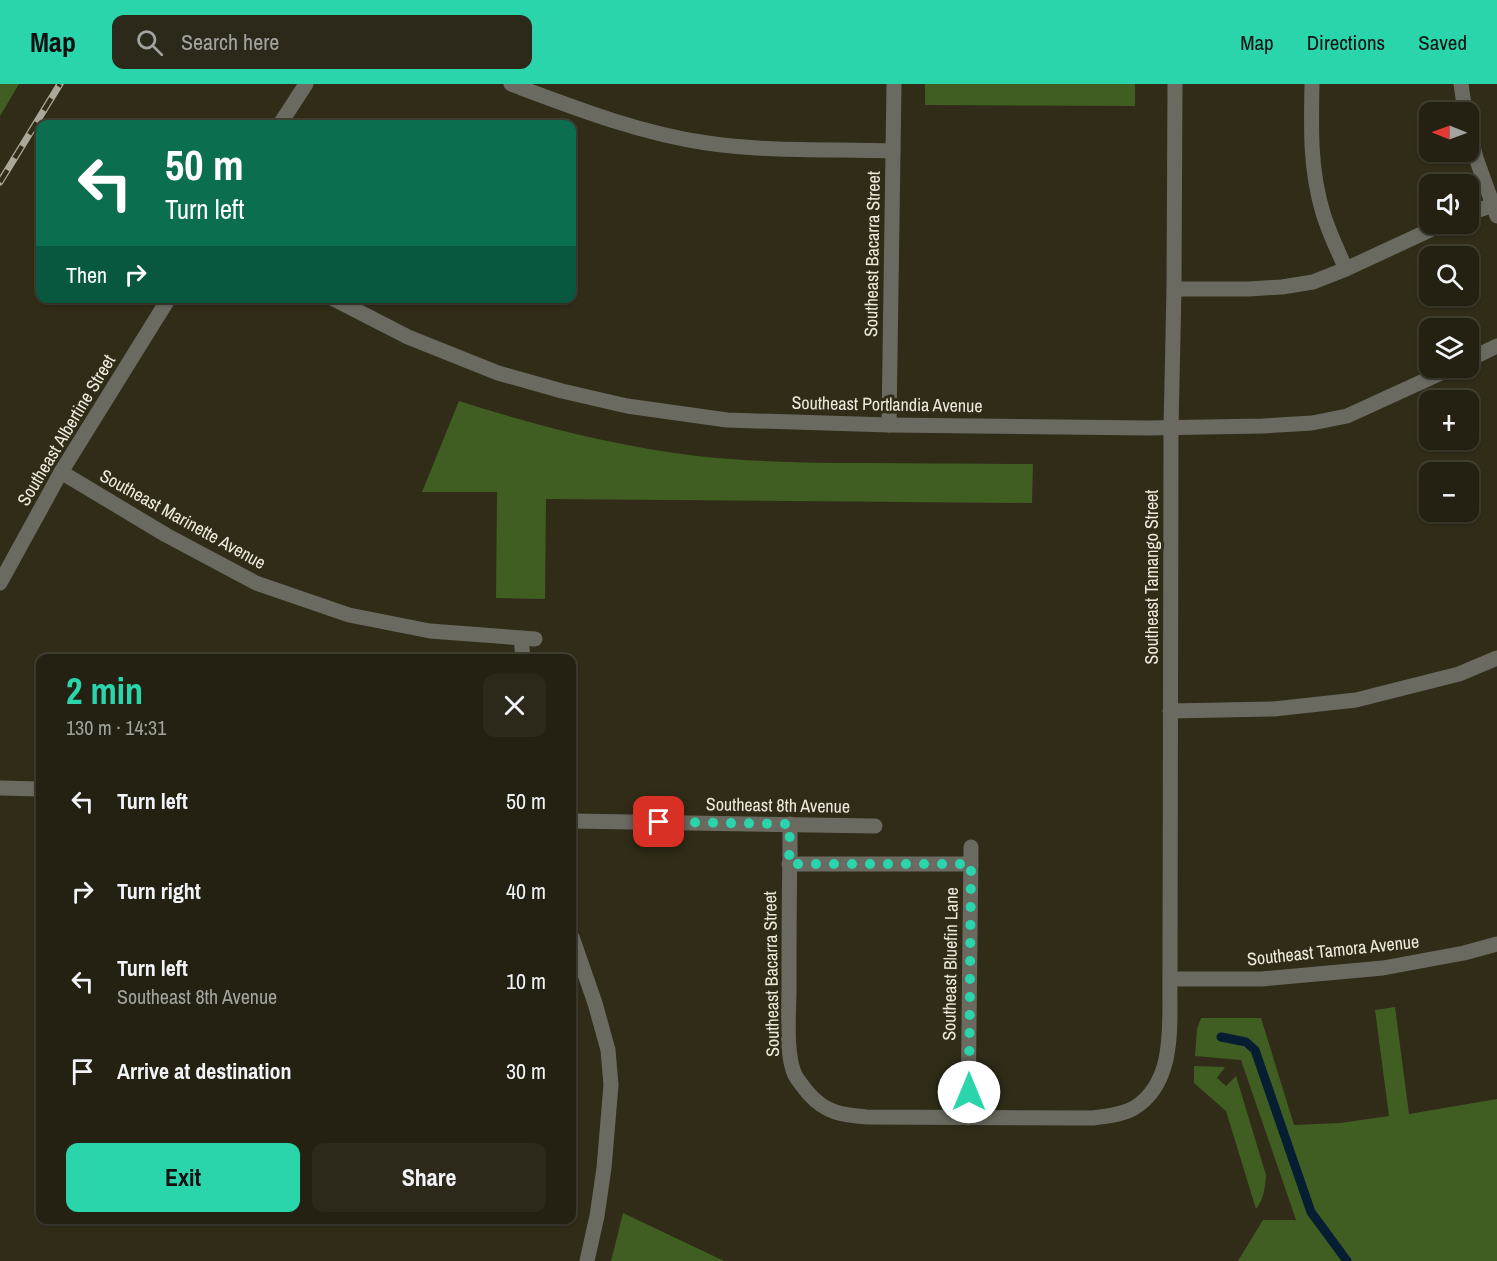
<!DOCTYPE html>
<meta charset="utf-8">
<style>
:root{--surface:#242112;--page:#2c291b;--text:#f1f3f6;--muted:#a3a39f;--line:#413e32;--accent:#2ad5ac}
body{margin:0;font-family:"Archivo Narrow",sans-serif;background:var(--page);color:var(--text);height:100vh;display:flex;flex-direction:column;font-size:22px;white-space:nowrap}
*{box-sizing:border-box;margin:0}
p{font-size:20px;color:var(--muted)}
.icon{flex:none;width:33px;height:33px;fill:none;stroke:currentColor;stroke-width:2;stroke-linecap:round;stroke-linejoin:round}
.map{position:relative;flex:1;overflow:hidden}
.details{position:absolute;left:36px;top:570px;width:540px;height:570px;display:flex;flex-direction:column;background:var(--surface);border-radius:12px;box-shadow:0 2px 4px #0004,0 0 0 2px var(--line)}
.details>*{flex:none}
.banner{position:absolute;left:36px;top:36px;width:540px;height:183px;border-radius:12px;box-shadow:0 2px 4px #0004,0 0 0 2px var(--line);background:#0b6e4f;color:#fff;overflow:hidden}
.needle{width:39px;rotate:271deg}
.buttons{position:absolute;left:1419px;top:18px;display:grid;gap:12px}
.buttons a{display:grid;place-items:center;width:60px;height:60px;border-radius:12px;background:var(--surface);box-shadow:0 2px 4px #0004,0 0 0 2px var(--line);font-size:30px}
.pin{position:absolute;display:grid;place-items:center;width:51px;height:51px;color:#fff;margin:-26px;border-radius:12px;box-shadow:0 3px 9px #0006}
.me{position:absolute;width:66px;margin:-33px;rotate:0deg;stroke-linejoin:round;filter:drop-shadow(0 0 4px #0008)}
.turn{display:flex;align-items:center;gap:21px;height:126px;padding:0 30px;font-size:27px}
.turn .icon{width:78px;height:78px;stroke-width:2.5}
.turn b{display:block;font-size:42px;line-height:51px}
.then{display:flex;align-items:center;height:57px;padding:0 30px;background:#0003;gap:12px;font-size:22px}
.round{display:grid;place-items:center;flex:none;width:63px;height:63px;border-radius:12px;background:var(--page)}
.overview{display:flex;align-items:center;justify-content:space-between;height:102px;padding:0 30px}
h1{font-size:36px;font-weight:700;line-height:45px;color:var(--accent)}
.action{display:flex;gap:12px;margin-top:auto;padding:12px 30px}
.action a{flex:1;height:69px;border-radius:12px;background:var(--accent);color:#111;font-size:24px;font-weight:700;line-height:69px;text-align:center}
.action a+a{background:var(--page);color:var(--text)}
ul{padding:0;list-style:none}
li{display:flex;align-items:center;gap:18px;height:90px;padding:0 30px}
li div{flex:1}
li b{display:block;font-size:22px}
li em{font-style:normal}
header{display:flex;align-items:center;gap:36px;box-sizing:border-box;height:84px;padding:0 30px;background:var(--accent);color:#111}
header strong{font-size:28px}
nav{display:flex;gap:33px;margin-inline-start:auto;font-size:21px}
.search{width:420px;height:54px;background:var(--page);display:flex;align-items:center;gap:15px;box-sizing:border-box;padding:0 21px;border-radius:12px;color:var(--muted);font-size:22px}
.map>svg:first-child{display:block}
</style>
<header>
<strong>Map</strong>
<div class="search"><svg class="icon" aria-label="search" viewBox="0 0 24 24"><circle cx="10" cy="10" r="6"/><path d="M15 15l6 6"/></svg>Search here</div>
<nav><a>Map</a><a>Directions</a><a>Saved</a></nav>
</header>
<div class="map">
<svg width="1497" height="1177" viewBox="0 0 1497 1177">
<rect width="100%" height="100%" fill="#302c18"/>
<!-- green -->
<g fill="#405e22">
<path d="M0 0H19L0 32Z"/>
<path d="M925 0H1135V22L925 21Z"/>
<path d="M459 317C537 342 615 362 697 372 753 378 809 379 865 379 921 379 977 380 1033 380L1032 419 546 415 545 515 496 514 497 408H422Z"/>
<path d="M1395 923 1409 1030 1497 1015V1177H1238L1263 1136H1296L1241 976 1195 972 1197 945 1201 934H1261L1294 1041 1340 1039 1389 1032 1375 926Z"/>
<path d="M1194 982 1225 983 1217 994 1226 1002 1236 992 1266 1091C1265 1103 1264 1115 1256 1125L1226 1027 1194 999Z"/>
<path d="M623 1129 724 1177H611Z"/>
</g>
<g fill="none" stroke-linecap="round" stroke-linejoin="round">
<!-- stream -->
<path stroke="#071e32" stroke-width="9" d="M1221 953 1246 958 1255 966 1311 1128 1347 1177"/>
<!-- lane -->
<g stroke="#6b6a60" stroke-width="15">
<path d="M1312 0C1311 45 1310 86 1323 129 1329 149 1338 167 1346 185"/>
<path d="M1468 130 1493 121"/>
<path d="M1174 205H1249L1282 203 1313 198 1346 185 1443 140"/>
<path d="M521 554 523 574"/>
<path d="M790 770V740"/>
<path d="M789 780H971"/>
<path d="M968 1034 971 763"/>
</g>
<!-- street -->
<g stroke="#6b6a60" stroke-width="15">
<path d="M511 0C575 24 639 49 707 59 768 68 831 65 893 67"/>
<path d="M1461 0 1465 28"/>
<path d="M280 40 306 0"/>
<path d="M1468 43 1476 74 1497 132"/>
<path d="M332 214 408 253 498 289 562 307 627 322 727 336 889 341 1148 344 1263 342 1312 339 1347 332 1452 284"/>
<path d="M1468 276 1497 262"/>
<path d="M889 341 894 0"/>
<path d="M61 388 166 451 256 499 349 531 430 547 535 555"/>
<path d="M0 499 61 388 169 214"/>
<path d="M1170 627 1274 625 1356 616 1459 590 1497 574"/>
<path d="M0 704 40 705"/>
<path d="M572 737 875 742"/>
<path d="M790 770C789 815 789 860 789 904 789 928 785 970 795 991 799 998 804 1004 809 1010 826 1029 842 1031 867 1033L1093 1034C1106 1032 1122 1031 1134 1024 1177 998 1169 937 1170 895L1171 344 1174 205 1175 0"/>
<path d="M572 853 595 919 608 966 611 1001 604 1084 597 1132 587 1177"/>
<path d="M1170 895H1262L1383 884 1464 869 1497 860"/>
</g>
<defs>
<path id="rail" d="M0 98 60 0"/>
</defs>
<!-- rail casing -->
<use href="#rail" stroke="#aca899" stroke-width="7"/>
<!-- rail -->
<use href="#rail" stroke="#302c18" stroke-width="4.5" stroke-dasharray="14" stroke-linecap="butt"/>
</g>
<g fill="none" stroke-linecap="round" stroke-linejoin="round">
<!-- route -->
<path stroke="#2ad5ac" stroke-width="10" stroke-dasharray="0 18" d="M659 738 790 740 789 780H971L969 1008"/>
</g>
<g text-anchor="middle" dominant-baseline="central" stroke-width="6" stroke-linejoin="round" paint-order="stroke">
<!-- street labels -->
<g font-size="18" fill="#edeadd" stroke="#302c18">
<text transform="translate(872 170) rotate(-89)">Southeast Bacarra Street</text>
<text transform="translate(887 320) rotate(1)">Southeast Portlandia Avenue</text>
<text transform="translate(66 346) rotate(-59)">Southeast Albertine Street</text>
<text transform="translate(183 435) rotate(29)">Southeast Marinette Avenue</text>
<text transform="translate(1151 493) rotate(-90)">Southeast Tamango Street</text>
<text transform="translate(778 721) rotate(1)">Southeast 8th Avenue</text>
<text transform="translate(1333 866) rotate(-6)">Southeast Tamora Avenue</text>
<text transform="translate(950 880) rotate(-89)">Southeast Bluefin Lane</text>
<text transform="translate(771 890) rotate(-91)">Southeast Bacarra Street</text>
</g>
</g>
</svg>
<div class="buttons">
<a><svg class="needle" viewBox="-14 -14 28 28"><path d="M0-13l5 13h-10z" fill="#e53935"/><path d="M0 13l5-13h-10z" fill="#a3a39f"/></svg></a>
<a><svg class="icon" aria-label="sound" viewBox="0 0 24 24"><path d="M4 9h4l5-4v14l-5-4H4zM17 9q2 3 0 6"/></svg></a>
<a><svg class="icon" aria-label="search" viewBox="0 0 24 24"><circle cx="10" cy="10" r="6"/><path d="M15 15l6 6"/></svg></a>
<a><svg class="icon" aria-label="layers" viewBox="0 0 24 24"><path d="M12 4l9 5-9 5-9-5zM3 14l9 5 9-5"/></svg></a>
<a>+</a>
<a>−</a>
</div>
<div class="pin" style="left:659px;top:738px;background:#d93025"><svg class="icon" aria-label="arrive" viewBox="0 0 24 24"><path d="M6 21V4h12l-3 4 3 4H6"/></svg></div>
<svg class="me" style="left:969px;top:1008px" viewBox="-20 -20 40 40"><circle r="19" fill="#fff"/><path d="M0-13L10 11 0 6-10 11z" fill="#2ad5ac"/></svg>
<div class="banner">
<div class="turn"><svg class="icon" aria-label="left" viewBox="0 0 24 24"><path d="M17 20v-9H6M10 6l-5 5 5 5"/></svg><div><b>50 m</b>Turn left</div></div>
<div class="then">Then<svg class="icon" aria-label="right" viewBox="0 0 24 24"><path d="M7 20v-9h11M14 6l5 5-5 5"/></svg></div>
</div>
<section class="details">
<div class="overview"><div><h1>2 min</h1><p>130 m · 14:31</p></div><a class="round"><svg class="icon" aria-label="close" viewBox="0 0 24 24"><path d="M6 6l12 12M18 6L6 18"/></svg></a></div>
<ul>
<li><svg class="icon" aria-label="left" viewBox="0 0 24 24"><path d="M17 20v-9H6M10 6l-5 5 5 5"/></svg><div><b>Turn left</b></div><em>50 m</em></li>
<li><svg class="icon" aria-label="right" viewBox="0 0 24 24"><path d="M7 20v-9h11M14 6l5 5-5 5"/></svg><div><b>Turn right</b></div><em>40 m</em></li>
<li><svg class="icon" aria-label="left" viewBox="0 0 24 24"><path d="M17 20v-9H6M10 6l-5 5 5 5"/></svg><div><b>Turn left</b><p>Southeast 8th Avenue</p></div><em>10 m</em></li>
<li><svg class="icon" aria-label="arrive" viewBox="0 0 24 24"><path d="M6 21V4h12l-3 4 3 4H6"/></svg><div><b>Arrive at destination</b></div><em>30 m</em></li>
</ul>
<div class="action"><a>Exit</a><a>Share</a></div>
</section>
</div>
